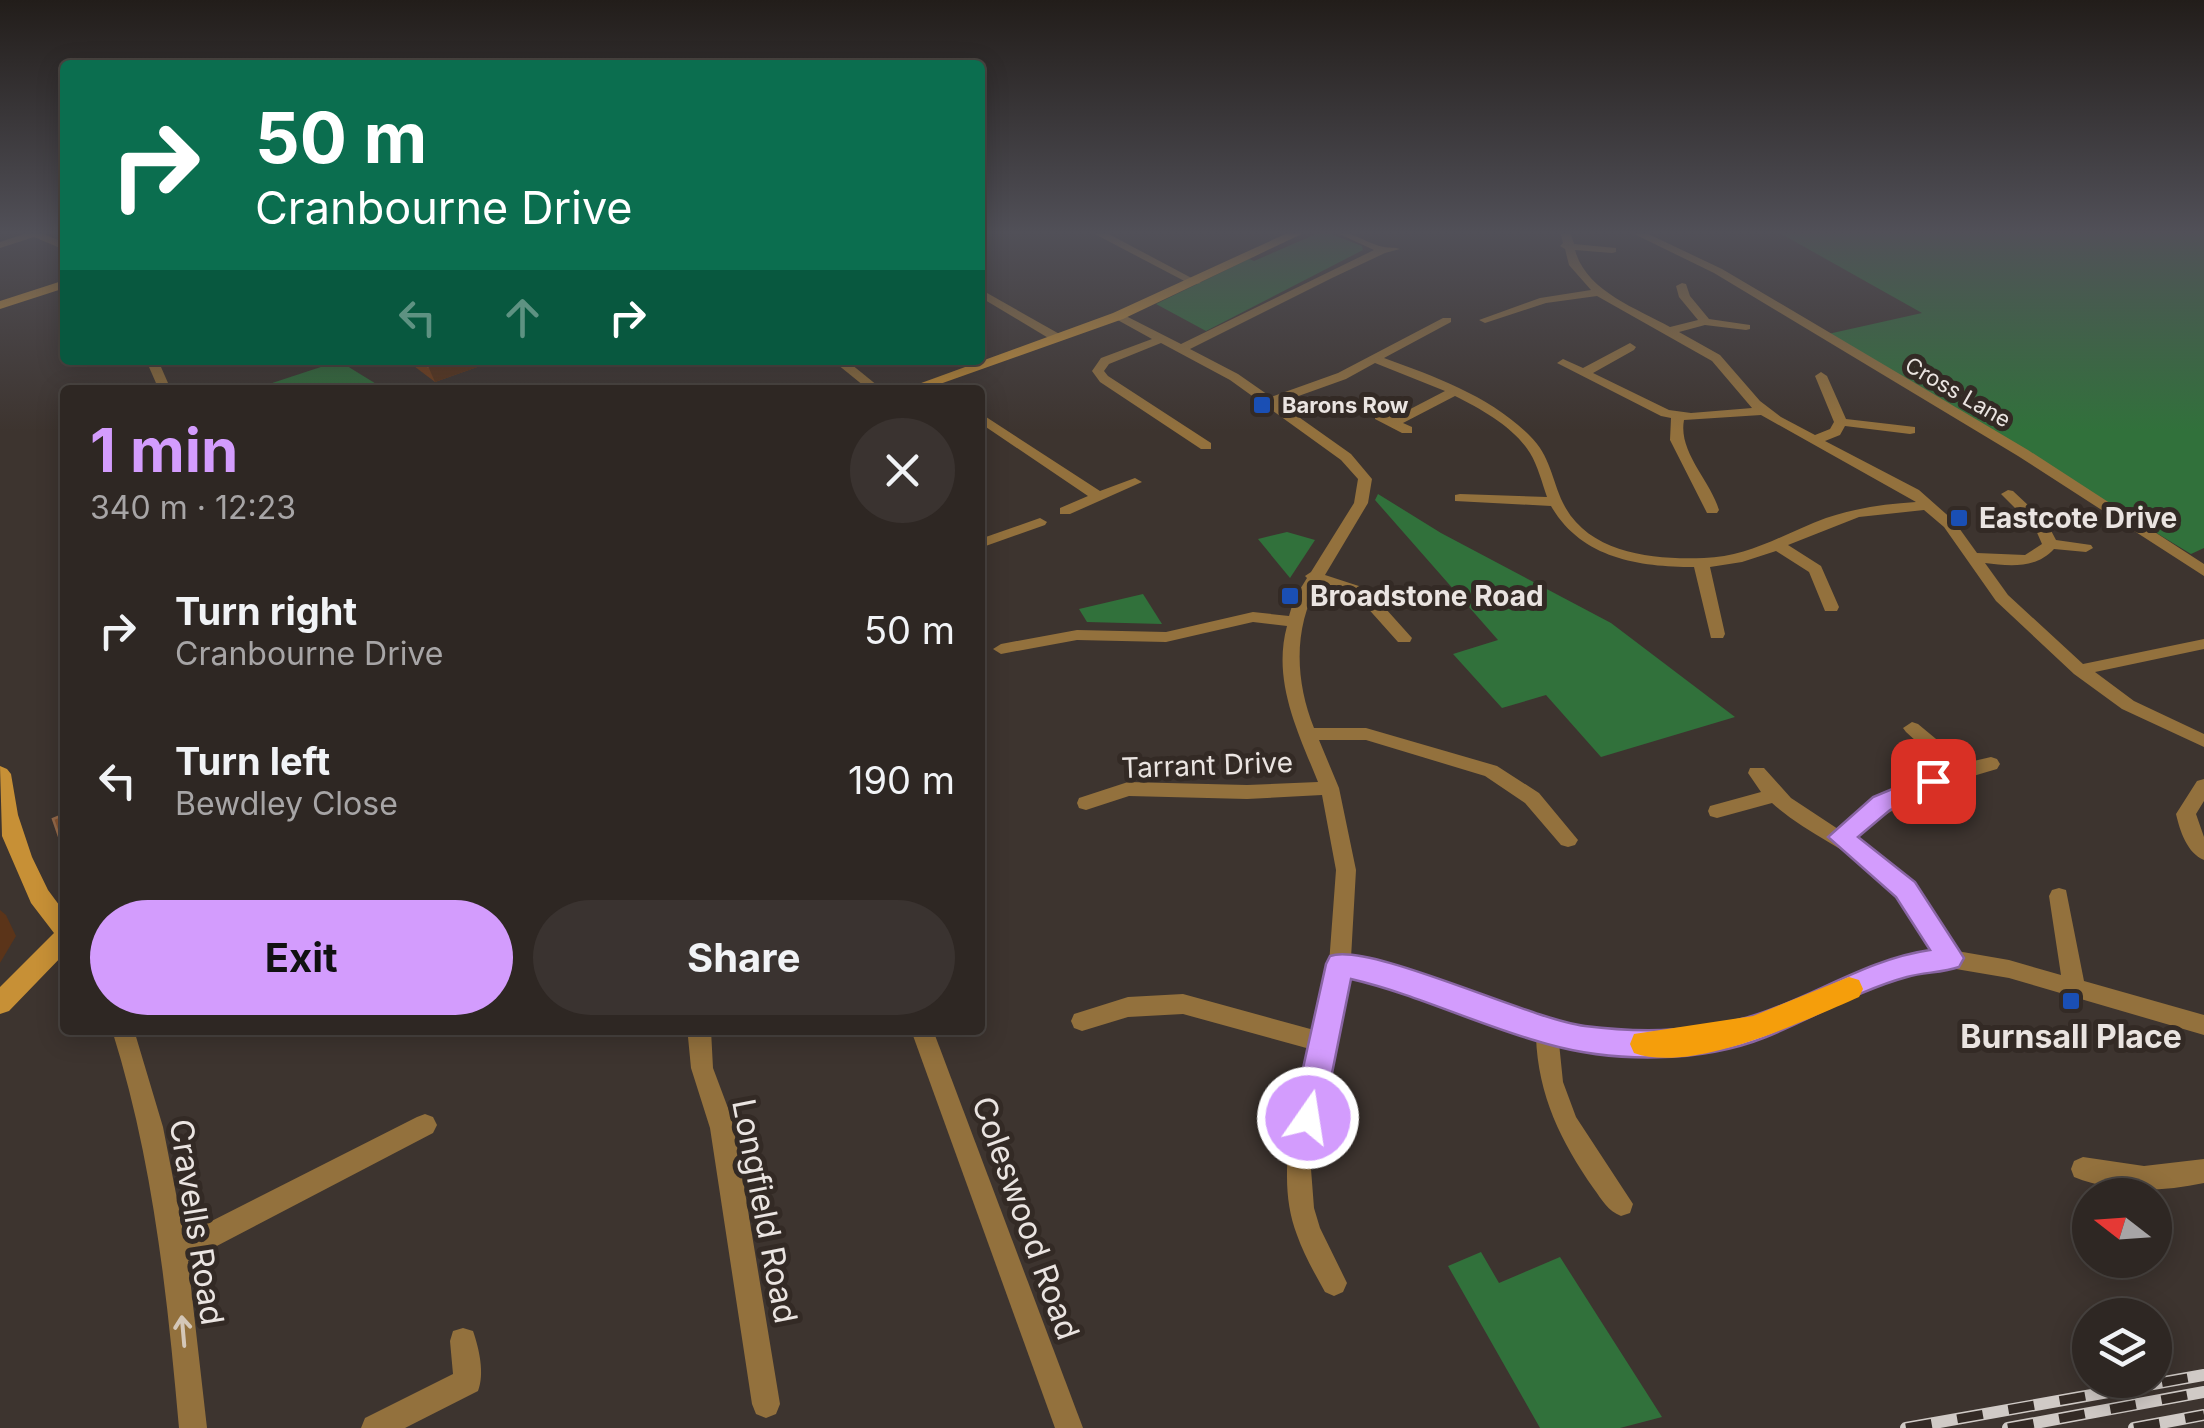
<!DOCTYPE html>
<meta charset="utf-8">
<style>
:root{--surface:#2e2723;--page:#3a3330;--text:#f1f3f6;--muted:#a7a5a6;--line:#494441;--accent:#d39cfd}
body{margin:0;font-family:Inter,sans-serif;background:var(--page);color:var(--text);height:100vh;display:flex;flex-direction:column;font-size:38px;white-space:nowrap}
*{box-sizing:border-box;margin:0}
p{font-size:32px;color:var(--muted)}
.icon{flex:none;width:55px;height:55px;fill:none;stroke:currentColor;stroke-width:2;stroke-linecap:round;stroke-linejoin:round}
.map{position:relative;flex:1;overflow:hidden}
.drawer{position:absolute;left:60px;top:385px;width:925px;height:650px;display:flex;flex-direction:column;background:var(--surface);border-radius:10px;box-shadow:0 5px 25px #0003,0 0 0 2px var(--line)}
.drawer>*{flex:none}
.hud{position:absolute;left:60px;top:60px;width:925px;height:305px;border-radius:10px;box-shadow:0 5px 25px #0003,0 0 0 2px var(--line);background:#0b6e4f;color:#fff;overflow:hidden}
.needle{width:65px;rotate:287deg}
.fabs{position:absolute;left:2072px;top:1178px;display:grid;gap:20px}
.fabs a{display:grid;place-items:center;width:100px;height:100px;border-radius:50%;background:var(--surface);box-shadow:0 5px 25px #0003,0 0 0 2px var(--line);font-size:50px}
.pin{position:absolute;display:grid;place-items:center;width:85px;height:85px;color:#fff;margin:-42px;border-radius:20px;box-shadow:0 5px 15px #0006}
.me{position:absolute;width:110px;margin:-55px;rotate:13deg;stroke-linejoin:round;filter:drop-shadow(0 0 8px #0008)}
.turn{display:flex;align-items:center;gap:35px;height:210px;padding:0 30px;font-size:45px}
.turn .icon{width:130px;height:130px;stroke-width:2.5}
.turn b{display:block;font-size:70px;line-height:85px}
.lanes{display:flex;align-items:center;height:95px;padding:0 30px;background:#0003;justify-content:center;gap:50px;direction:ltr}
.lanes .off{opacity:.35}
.round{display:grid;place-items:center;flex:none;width:105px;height:105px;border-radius:52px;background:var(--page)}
.summary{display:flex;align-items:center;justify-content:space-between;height:170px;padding:0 30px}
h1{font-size:60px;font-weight:700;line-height:75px;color:var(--accent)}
.action{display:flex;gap:20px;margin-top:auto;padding:20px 30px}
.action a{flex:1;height:115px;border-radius:60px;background:var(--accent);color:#111;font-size:40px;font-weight:700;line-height:115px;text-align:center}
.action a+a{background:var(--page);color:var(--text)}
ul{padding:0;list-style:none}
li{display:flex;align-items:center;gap:30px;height:150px;padding:0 30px}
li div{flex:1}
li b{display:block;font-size:38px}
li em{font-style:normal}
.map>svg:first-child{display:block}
</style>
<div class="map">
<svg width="2204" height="1428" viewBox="0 0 2204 1428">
<rect width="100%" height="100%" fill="#3d342f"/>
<!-- green -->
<g fill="#31713b">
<path d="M1323 231 1362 246 1363 250 1206 331 1156 304 1249 259 1254 261Z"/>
<path d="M1776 231H2204V548L2191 554 1828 334 1922 313Z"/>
<path d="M339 361 386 390H251Z"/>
<path d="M1378 494 1441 533 1611 623 1735 717 1601 757 1546 695 1502 708 1453 654 1498 640 1375 500Z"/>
<path d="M1287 532 1315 540 1290 578 1258 539Z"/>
<path d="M1143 594 1162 624 1087 622 1079 609Z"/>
<path d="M1481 1252 1499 1283 1560 1257 1662 1417 1620 1428H1540L1448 1266Z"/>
</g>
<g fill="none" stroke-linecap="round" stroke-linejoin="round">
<!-- street -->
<g fill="#93713d" fill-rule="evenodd">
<path d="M33 231H49L44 234 65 243V250L34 237 0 248V242Z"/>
<path d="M1089 231H1103L1201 283 1192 285Z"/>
<path d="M1333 231C1353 231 1365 243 1384 247 1389 248 1395 247 1400 249L1385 253 1332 278 1190 349 1238 374 1271 397 1338 373 1443 318H1451V322L1384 358C1436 377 1490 396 1530 436 1550 455 1552 480 1563 503 1588 554 1654 560 1704 558 1749 557 1785 533 1826 518 1856 508 1885 504 1916 502L1761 415 1684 420C1678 452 1710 480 1719 510L1717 513H1707L1670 440 1671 418 1661 416 1557 363 1563 359 1583 368 1630 343 1636 347 1634 350 1593 373 1669 410 1691 413 1752 408 1712 361 1597 296 1546 303 1485 323 1479 320 1540 298 1591 290 1569 265 1565 249 1560 246 1563 243 1560 231H1570L1574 244 1616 248V252L1612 253 1575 250C1586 291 1636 308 1670 327L1698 320 1679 297 1676 286 1682 283 1686 284 1690 296 1709 319 1750 325V329L1746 330 1705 325 1679 332 1720 355 1760 401 1781 417 1815 435 1830 429 1834 422 1815 376 1821 372 1827 376 1846 419 1915 427V433L1910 434 1845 426 1840 435 1825 441 1919 490 1954 521 1977 553 2025 555 2042 544 2035 528 2001 494 2008 490 2013 491 2047 523 2056 540 2091 545 2093 548 2086 552 2054 549C2036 569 2009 566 1985 563L2008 595 2083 664 2204 639V649L2095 672 2134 701 2204 734V747L2122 709 2074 674 1996 601 1944 527 1924 510 1859 517 1788 545 1821 566 1839 607 1837 611H1825L1809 572 1776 551 1742 562 1710 567 1725 634 1723 638H1711L1694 567C1638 567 1581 558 1551 506L1455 501V495L1460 494 1547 497C1542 483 1538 466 1530 453 1514 427 1481 409 1455 396L1403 423 1412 427V433H1402L1375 419V413H1385L1393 418 1445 391 1375 363 1346 379 1279 403 1351 454 1372 479 1368 503 1325 575 1368 589 1412 638 1410 642H1398L1356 595 1319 583C1293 627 1295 681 1314 728H1366L1497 766 1539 793 1578 840 1575 845 1568 847 1561 845 1525 803 1485 776 1366 740H1319L1339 788 1356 870 1351 958 1399 969 1547 1021 1620 1033H1680L1753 1019 1896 959 1935 952C1919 924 1903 895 1878 875 1845 848 1804 832 1772 803L1717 818 1710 816 1708 811 1710 806 1761 792 1748 773 1750 768H1764L1791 798 1838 829 1886 796 1947 769 1906 732 1903 728 1912 722 1918 724 1965 763 1991 757 1997 759 2000 764 1997 769C1941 785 1900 801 1853 838 1905 869 1927 901 1957 951L2009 960 2061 975 2049 896 2052 890 2059 888 2066 890 2084 981 2204 1015V1035L2009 978 1950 968 1906 974 1755 1038 1680 1053H1620L1559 1043 1563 1082 1576 1117 1633 1204 1630 1213 1621 1216C1608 1211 1602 1200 1594 1189 1561 1142 1538 1095 1536 1037L1398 987 1348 975 1336 1043 1310 1156 1314 1208 1320 1228 1347 1283 1343 1292 1334 1296 1325 1292C1315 1274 1304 1255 1297 1235 1274 1174 1296 1110 1310 1049L1183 1014 1128 1017 1082 1031 1074 1028 1071 1021 1074 1014 1128 997 1183 994 1314 1030 1329 964 1336 870 1322 795 1247 799 1129 796 1086 810 1079 808 1077 803 1079 798 1128 782 1247 785 1318 782C1298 732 1272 681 1287 626L1253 622 1166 642 1077 640 1001 654 993 649 1001 644 1077 630 1166 632 1253 612 1289 616 1294 599 1307 578 1305 576 1311 572 1354 503 1358 479 1341 460 1230 380 1161 343 1109 364 1104 371 1108 376 1211 443V449H1201L1100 382 1092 371 1101 358 1152 339 1114 318V314H1122L1181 344 1374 250Z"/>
<path d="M1628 231H1642L1722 269 2028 450 2204 564V576L2018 456 1714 273Z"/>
<path d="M980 289 1063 336 1065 339 1055 342 980 297Z"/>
<path d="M146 360H158L171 390H159Z"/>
<path d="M832 360H846L883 390H869Z"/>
<path d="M980 413 1100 491 1135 478 1142 482 1070 514H1060V508L1088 496 980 423Z"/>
<path d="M1040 518 1047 522 1045 525 980 548V539Z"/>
<path d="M2204 779V801L2196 814 2204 837V860C2187 853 2180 831 2176 814L2197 781Z"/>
<path d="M112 1030H134L163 1127 184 1235 417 1117 425 1114 433 1117 437 1125 433 1133 188 1261 207 1428H179C167 1293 153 1160 112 1030Z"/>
<path d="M685 1030H711L713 1068 731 1116 740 1162 780 1404 776 1414 766 1418 756 1414 752 1404 710 1128 691 1068 688 1037Z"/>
<path d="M911 1030H933L1083 1428H1055Z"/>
<path d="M2083 1157 2144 1166 2204 1159V1183C2161 1192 2116 1194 2074 1177L2071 1169 2074 1161Z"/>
<path d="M463 1328 473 1331C479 1348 485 1374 478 1391L405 1428H361L365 1418 453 1374 450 1341 453 1331Z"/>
</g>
<!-- secondary -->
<g fill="#c79036" fill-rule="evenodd">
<path d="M1292 231H1308L1123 319 923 390H902L1113 313Z"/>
<path d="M65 280V288L0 309V301Z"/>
<path d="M0 766 7 769 11 774 18 815 32 857 48 890 65 913V953L9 1011 0 1014V987L54 933 31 903 2 836Z"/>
</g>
<defs>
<g id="rail">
<path d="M1906 1428 2204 1375"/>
<path d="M2008 1428 2204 1392"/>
<path d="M2134 1428 2204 1415"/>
</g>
</defs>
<!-- rail casing -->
<use href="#rail" stroke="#d0cac6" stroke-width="12"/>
<!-- rail -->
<use href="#rail" stroke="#332a25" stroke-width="9" stroke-dasharray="26" stroke-linecap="butt"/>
</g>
<!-- wall -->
<path fill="#784019" d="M406 360H497L435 382Z"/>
<!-- shaded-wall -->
<g fill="#5b3419">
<path d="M444 360H497L435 382 428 366Z"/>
<path d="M0 910 6 915 16 936 0 963Z"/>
<path d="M154 1030H175L161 1037Z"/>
</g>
<!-- building -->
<g fill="#84522f" stroke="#94694a" stroke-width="2.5">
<path d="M421 360H444L428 366Z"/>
<path d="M65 814V848H63L53 819Z"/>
</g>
<!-- one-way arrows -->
<defs><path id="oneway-shaft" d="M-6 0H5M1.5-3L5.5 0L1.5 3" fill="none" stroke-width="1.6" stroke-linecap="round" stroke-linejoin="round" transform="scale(2.5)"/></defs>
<use stroke="#d4c7b8" href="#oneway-shaft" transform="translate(183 1331) rotate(-95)"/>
<!-- sky -->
<linearGradient id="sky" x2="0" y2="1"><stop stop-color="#221d1a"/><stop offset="0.54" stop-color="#515058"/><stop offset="1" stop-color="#515058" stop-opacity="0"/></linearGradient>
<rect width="2204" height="431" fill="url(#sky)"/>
<!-- route -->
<path fill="#d39cfd" stroke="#8965a4" stroke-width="2.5" d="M1933 772 1945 781 1941 787 1890 810 1858 837 1915 882 1959 950 1964 958 1959 967C1942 973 1924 972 1907 977 1859 990 1813 1018 1766 1037 1701 1063 1614 1063 1547 1044 1480 1026 1419 995 1351 979L1323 1118 1318 1128 1308 1133 1297 1128 1292 1118 1326 964 1330 956C1370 942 1529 1019 1585 1026 1640 1033 1698 1032 1752 1016 1812 998 1866 959 1930 950L1896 897 1828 837 1873 797Z"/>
<!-- slow -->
<path fill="#f59e0b" d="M1849 977 1859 980 1863 989 1859 997C1804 1021 1692 1074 1634 1053L1630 1044 1634 1034 1753 1016Z"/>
<!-- markers -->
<g fill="#1a4fb4" stroke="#332a25" stroke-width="4">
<rect x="1252" y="395" width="20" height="20" rx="5"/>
<rect x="1949" y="508" width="20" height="20" rx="5"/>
<rect x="1280" y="586" width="20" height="20" rx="5"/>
<rect x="2061" y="991" width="20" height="20" rx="5"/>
</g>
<g text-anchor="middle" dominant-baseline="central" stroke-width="10" stroke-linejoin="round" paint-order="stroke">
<!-- far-street labels -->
<g font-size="22" fill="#eae4e1" stroke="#332a25">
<text transform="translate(1958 392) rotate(30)">Cross Lane</text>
</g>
<!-- far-poi labels -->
<g font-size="22" font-weight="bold" fill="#eae4e1" stroke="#332a25" text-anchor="start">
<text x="1282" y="405">Barons Row</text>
</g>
<!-- poi labels -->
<g font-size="28" font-weight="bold" fill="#eae4e1" stroke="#332a25" text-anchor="start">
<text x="1979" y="518">Eastcote Drive</text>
<text x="1310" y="596">Broadstone Road</text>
</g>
<!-- street labels -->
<g font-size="28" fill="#eae4e1" stroke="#332a25">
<text transform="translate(1207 765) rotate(-2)">Tarrant Drive</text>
</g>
<!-- near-poi labels -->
<g font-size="32" font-weight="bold" fill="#eae4e1" stroke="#332a25">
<text x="2071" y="1036">Burnsall Place</text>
</g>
<!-- near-street labels -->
<g font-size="32" fill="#eae4e1" stroke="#332a25">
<text transform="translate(765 1211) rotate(79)">Longfield Road</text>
<text transform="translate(1026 1218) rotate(70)">Coleswood Road</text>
<text transform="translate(197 1222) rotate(81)">Cravells Road</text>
</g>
</g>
</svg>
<div class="fabs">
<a><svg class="needle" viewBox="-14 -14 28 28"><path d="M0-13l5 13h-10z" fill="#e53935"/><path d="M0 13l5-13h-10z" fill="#a7a5a6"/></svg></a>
<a><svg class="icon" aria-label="layers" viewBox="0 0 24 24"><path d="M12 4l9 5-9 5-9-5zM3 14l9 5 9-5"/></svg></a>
</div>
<div class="pin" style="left:1933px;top:781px;background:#d93025"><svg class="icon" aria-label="arrive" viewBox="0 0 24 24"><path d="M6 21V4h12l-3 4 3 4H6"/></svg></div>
<svg class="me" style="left:1308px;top:1118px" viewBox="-20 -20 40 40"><circle r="17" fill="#d39cfd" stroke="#fff" stroke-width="3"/><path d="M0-11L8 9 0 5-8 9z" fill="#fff"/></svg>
<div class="hud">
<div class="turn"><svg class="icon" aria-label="right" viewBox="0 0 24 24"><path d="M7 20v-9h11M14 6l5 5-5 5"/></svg><div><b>50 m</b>Cranbourne Drive</div></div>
<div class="lanes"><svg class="icon off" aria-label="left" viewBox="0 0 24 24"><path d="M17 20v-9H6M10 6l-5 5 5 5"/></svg><svg class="icon off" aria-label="ahead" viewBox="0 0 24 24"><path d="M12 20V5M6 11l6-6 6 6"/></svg><svg class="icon" aria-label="right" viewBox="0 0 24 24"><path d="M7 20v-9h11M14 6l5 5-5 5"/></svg></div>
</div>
<section class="drawer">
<div class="summary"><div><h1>1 min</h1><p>340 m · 12:23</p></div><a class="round"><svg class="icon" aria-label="close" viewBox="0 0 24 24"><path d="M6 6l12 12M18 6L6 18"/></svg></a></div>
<ul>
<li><svg class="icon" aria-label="right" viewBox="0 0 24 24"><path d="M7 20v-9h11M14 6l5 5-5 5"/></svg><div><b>Turn right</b><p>Cranbourne Drive</p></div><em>50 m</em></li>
<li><svg class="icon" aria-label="left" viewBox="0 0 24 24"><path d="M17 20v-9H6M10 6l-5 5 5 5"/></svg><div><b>Turn left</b><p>Bewdley Close</p></div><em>190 m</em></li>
</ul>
<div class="action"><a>Exit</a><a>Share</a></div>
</section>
</div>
